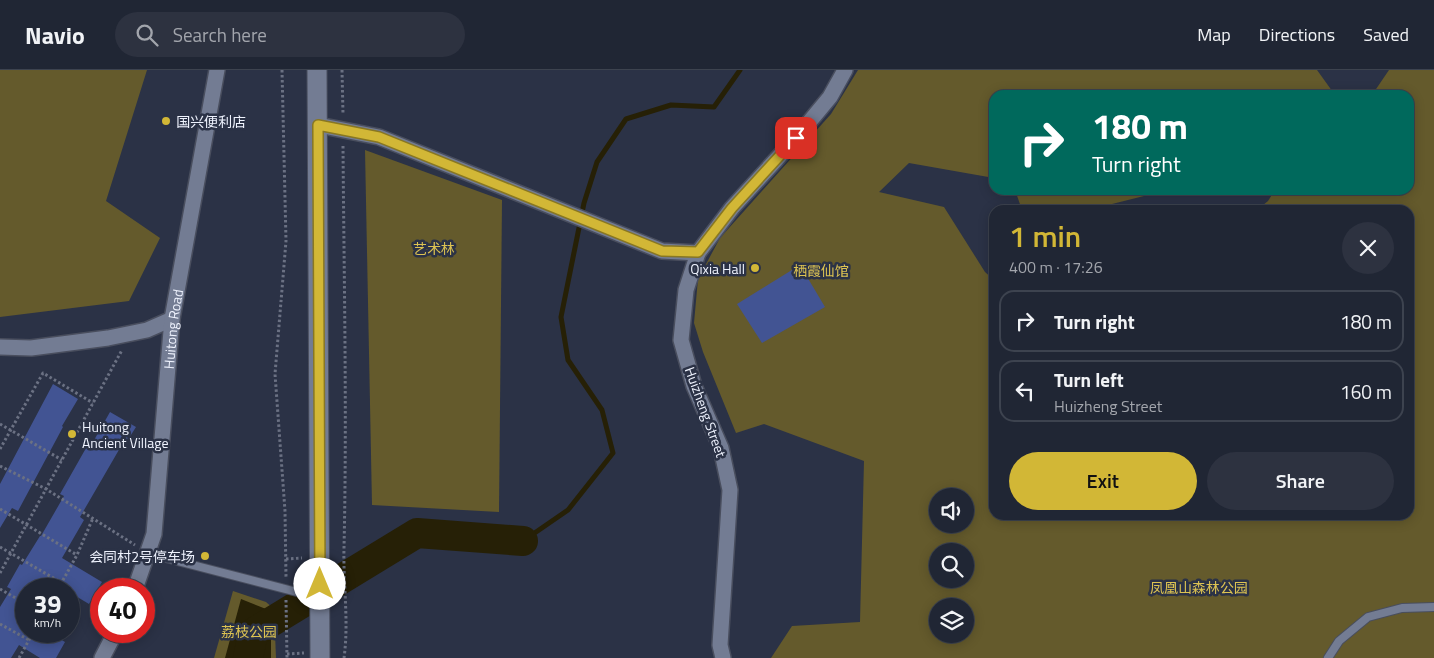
<!DOCTYPE html>
<meta charset="utf-8">
<style>
:root{--surface:#202634;--page:#2d3240;--text:#f1f3f6;--muted:#a2a5ac;--line:#3d434f;--accent:#d2b736}
body{margin:0;font-family:"Titillium Web","Noto Sans SC",sans-serif;background:var(--page);color:var(--text);height:100vh;display:flex;flex-direction:column;font-size:19px;white-space:nowrap}
*{box-sizing:border-box;margin:0}
p{font-size:16px;color:var(--muted)}
.icon{flex:none;width:28px;height:28px;fill:none;stroke:currentColor;stroke-width:2;stroke-linecap:round;stroke-linejoin:round}
.map{position:relative;flex:1;overflow:hidden}
.side{position:absolute;left:989px;top:135px;width:425px;height:315px;display:flex;flex-direction:column;background:var(--surface);border-radius:15px;box-shadow:0 2px 12px #0003,0 0 0 1px var(--line)}
.side>*{flex:none}
.guide{position:absolute;left:989px;top:20px;width:425px;height:105px;border-radius:15px;box-shadow:0 2px 12px #0003,0 0 0 1px var(--line);background:#00695c;color:#fff;overflow:hidden}
.fabs{position:absolute;left:929px;top:418px;display:grid;gap:10px}
.fabs a{display:grid;place-items:center;width:45px;height:45px;border-radius:50%;background:var(--surface);box-shadow:0 2px 12px #0003,0 0 0 1px var(--line);font-size:25px}
.speed{position:absolute;left:15px;top:508px;display:flex;gap:10px;font-size:25px;font-weight:700;text-align:center}
.speed>*{display:grid;place-content:center;width:65px;height:65px;border-radius:50%;background:var(--surface);box-shadow:0 2px 12px #0003,0 0 0 1px var(--line);line-height:1}
.speed small{font-size:12px;font-weight:400}
.speed .limit{border:8px solid #d22;background:#fff;color:#111}
.pin{position:absolute;display:grid;place-items:center;width:42px;height:42px;color:#fff;margin:-21px;border-radius:10px;box-shadow:0 2px 8px #0006}
.me{position:absolute;width:55px;margin:-28px;rotate:0deg;stroke-linejoin:round;filter:drop-shadow(0 0 4px #0008)}
.turn{display:flex;align-items:center;gap:18px;height:105px;padding:0 20px;font-size:22px}
.turn .icon{width:65px;height:65px;stroke-width:2.5}
.turn b{display:block;font-size:35px;line-height:42px}
.round{display:grid;place-items:center;flex:none;width:52px;height:52px;border-radius:26px;background:var(--page)}
.overview{display:flex;align-items:center;justify-content:space-between;height:85px;padding:0 20px}
h1{font-size:30px;font-weight:600;line-height:38px;color:var(--accent)}
.primary-button{display:flex;gap:10px;margin-top:auto;padding:10px 20px}
.primary-button a{flex:1;height:58px;border-radius:30px;background:var(--accent);color:#111;font-size:20px;font-weight:600;line-height:58px;text-align:center}
.primary-button a+a{background:var(--page);color:var(--text)}
ul{padding:0;list-style:none}
li{display:flex;align-items:center;gap:15px;height:62px;margin:0 10px 8px;padding:0 10px;border:2px solid var(--line);border-radius:15px}
li div{flex:1}
li b{display:block;font-size:19px}
li em{font-style:normal}
header{display:flex;align-items:center;gap:30px;box-sizing:border-box;height:70px;padding:0 25px;background:var(--surface);border-bottom:1px solid var(--line)}
header strong{font-size:24px}
nav{display:flex;gap:28px;margin-inline-start:auto;font-size:18px}
.search{width:350px;height:45px;background:var(--page);display:flex;align-items:center;gap:12px;box-sizing:border-box;padding:0 18px;border-radius:28px;color:var(--muted);font-size:19px}
.map>svg:first-child{display:block}
</style>
<header>
<strong>Navio</strong>
<div class="search"><svg class="icon" aria-label="search" viewBox="0 0 24 24"><circle cx="10" cy="10" r="6"/><path d="M15 15l6 6"/></svg>Search here</div>
<nav><a>Map</a><a>Directions</a><a>Saved</a></nav>
</header>
<div class="map">
<svg width="1434" height="588" viewBox="0 0 1434 588">
<rect width="100%" height="100%" fill="#2b3246"/>
<!-- green -->
<g fill="#645a2c" fill-rule="evenodd">
<path d="M0 0H147L106 131 160 168 129 231 0 247Z"/>
<path d="M858 0H1317L1335 25H994V108L909 93 879 122 944 137 985 202 994 210V445H1409V140H1257L1268 131 1275 120H1409V25H1372L1389 0H1434V588H771L792 556 860 552 864 391 764 354 736 363 703 282 694 253 698 209 720 168 831 44ZM938 426H965V454H938ZM938 481H965V509H938ZM938 536H965V564H938Z"/>
<path d="M365 80 502 130 499 442 372 435Z"/>
<path d="M1015 120H1168L1088 140H1022Z"/>
<path d="M233 521 266 532 274 539 276 588H214Z"/>
</g>
<!-- water -->
<path fill="#262006" d="M241 529 271 541V588H225Z"/>
<g fill="none" stroke-linecap="round" stroke-linejoin="round">
<!-- stream -->
<path stroke="#262006" stroke-width="5" d="M523 471 568 440 613 383 602 340 568 290 561 247 584 133 597 92 626 49 671 35 714 37 740 0"/>
<!-- river -->
<path stroke="#262006" stroke-width="30" d="M248 588 253 563 417 463 523 471"/>
</g>
<!-- building -->
<g fill="#425493">
<path d="M800 195 825 237 762 273 737 234Z"/>
<path d="M53 314 78 329 62 356 63 357 18 441 12 438 0 458V414Z"/>
<path d="M110 342 136 357 122 379 120 378 98 416 80 447 84 450 62 488 102 512 89 534 69 522V519H26V561H47L65 572 56 588H40L19 575 11 588H0V537L11 519 7 517 20 494 22 495 40 466H41L64 426 60 424 77 394 90 371 93 372Z"/>
</g>
<g fill="none" stroke-linecap="round" stroke-linejoin="round">
<defs>
<g id="service">
<path d="M154 485 320 528"/>
<path d="M1328 588 1339 571 1368 547 1402 538 1434 537"/>
</g>
<g id="minor">
<path d="M318 55 379 67 662 181 698 183"/>
<path d="M0 277 31 278 108 268 147 260 172 249"/>
<path id="s1" d="M135 519 154 464 172 249 217 0"/>
<path d="M102 588 116 561"/>
<path d="M723 588 720 575 730 420 721 378 694 316 681 270 686 220 698 183 732 138 796 68 830 27 845 0"/>
</g>
<path id="tertiary" d="M317 0 320 588"/>
</defs>
<!-- service casing -->
<use href="#service" stroke="#494e5e" stroke-width="10"/>
<!-- minor casing -->
<use href="#minor" stroke="#494e5e" stroke-width="18"/>
<!-- tertiary casing -->
<use href="#tertiary" stroke="#494e5e" stroke-width="21"/>
<!-- path -->
<g stroke="#6b7183" stroke-width="3" stroke-dasharray="2.5 2.5" stroke-linecap="butt">
<path d="M282 0 286 171 275 304 285 441 286 508"/>
<path d="M342 0 343 44"/>
<path d="M343 76C344 210 347 344 344 478 343 515 349 551 344 588"/>
<path d="M0 354 62 390"/>
<path d="M0 379 43 303 93 333"/>
<path d="M0 396 46 419 135 475"/>
<path d="M0 439 77 485"/>
<path d="M0 477 62 513"/>
<path d="M286 489 302 488"/>
<path d="M0 503 122 280"/>
<path d="M0 519 26 534"/>
<path d="M58 519 77 485 93 448"/>
<path d="M286 530 287 588"/>
<path d="M0 554 29 570"/>
<path d="M287 584 304 583"/>
<path d="M19 588 34 561"/>
</g>
<!-- service -->
<use href="#service" stroke="#737c93" stroke-width="8"/>
<!-- minor -->
<use href="#minor" stroke="#737c93" stroke-width="15"/>
<!-- tertiary -->
<use href="#tertiary" stroke="#737c93" stroke-width="19"/>
</g>
<g fill="none" stroke-linecap="round" stroke-linejoin="round">
<defs>
<path id="route" d="M320 514 318 55 379 67 662 181 698 182 732 138 796 68"/>
</defs>
<!-- route casing -->
<use href="#route" stroke="#887723" stroke-width="12"/>
<!-- route -->
<use href="#route" stroke="#d2b736" stroke-width="9"/>
</g>
<!-- markers -->
<g fill="#d2b736" stroke="#2b3246" stroke-width="2">
<circle cx="166" cy="51" r="5"/>
<circle cx="755" cy="198" r="5"/>
<circle cx="72" cy="364" r="5"/>
<circle cx="205" cy="486" r="5"/>
</g>
<g text-anchor="middle" dominant-baseline="central" stroke-width="5" stroke-linejoin="round" paint-order="stroke">
<!-- poi labels -->
<g font-size="14" fill="#eff3fe" stroke="#2b3246" text-anchor="start">
<text x="176" y="51">国兴便利店</text>
<text x="745" y="198" text-anchor="end">Qixia Hall</text>
<text x="82" y="356">Huitong<tspan x="82" dy="16">Ancient Village</tspan></text>
<text x="195" y="486" text-anchor="end">会同村2号停车场</text>
</g>
<!-- park labels -->
<g font-size="14" fill="#ddc352" stroke="#2b3246">
<text x="434" y="178">艺术林</text>
<text x="821" y="200">栖霞仙馆</text>
<text x="1199" y="517">凤凰山森林公园</text>
<text x="249" y="561">荔枝公园</text>
</g>
<!-- street labels -->
<g font-size="14" fill="#eff3fe" stroke="#2b3246">
<text stroke="none"><textPath href="#s1" startOffset="264">Huitong Road</textPath></text>
<text transform="translate(706 342) rotate(70)">Huizheng Street</text>
</g>
</g>
</svg>
<div class="fabs">
<a><svg class="icon" aria-label="sound" viewBox="0 0 24 24"><path d="M4 9h4l5-4v14l-5-4H4zM17 9q2 3 0 6"/></svg></a>
<a><svg class="icon" aria-label="search" viewBox="0 0 24 24"><circle cx="10" cy="10" r="6"/><path d="M15 15l6 6"/></svg></a>
<a><svg class="icon" aria-label="layers" viewBox="0 0 24 24"><path d="M12 4l9 5-9 5-9-5zM3 14l9 5 9-5"/></svg></a>
</div>
<div class="speed"><div>39<small>km/h</small></div><div class="limit">40</div></div>
<div class="pin" style="left:796px;top:68px;background:#d93025"><svg class="icon" aria-label="arrive" viewBox="0 0 24 24"><path d="M6 21V4h12l-3 4 3 4H6"/></svg></div>
<svg class="me" style="left:320px;top:514px" viewBox="-20 -20 40 40"><circle r="19" fill="#fff"/><path d="M0-13L10 11 0 6-10 11z" fill="#d2b736"/></svg>
<div class="guide">
<div class="turn"><svg class="icon" aria-label="right" viewBox="0 0 24 24"><path d="M7 20v-9h11M14 6l5 5-5 5"/></svg><div><b>180 m</b>Turn right</div></div>
</div>
<section class="side">
<div class="overview"><div><h1>1 min</h1><p>400 m · 17:26</p></div><a class="round"><svg class="icon" aria-label="close" viewBox="0 0 24 24"><path d="M6 6l12 12M18 6L6 18"/></svg></a></div>
<ul>
<li><svg class="icon" aria-label="right" viewBox="0 0 24 24"><path d="M7 20v-9h11M14 6l5 5-5 5"/></svg><div><b>Turn right</b></div><em>180 m</em></li>
<li><svg class="icon" aria-label="left" viewBox="0 0 24 24"><path d="M17 20v-9H6M10 6l-5 5 5 5"/></svg><div><b>Turn left</b><p>Huizheng Street</p></div><em>160 m</em></li>
</ul>
<div class="primary-button"><a>Exit</a><a>Share</a></div>
</section>
</div>
